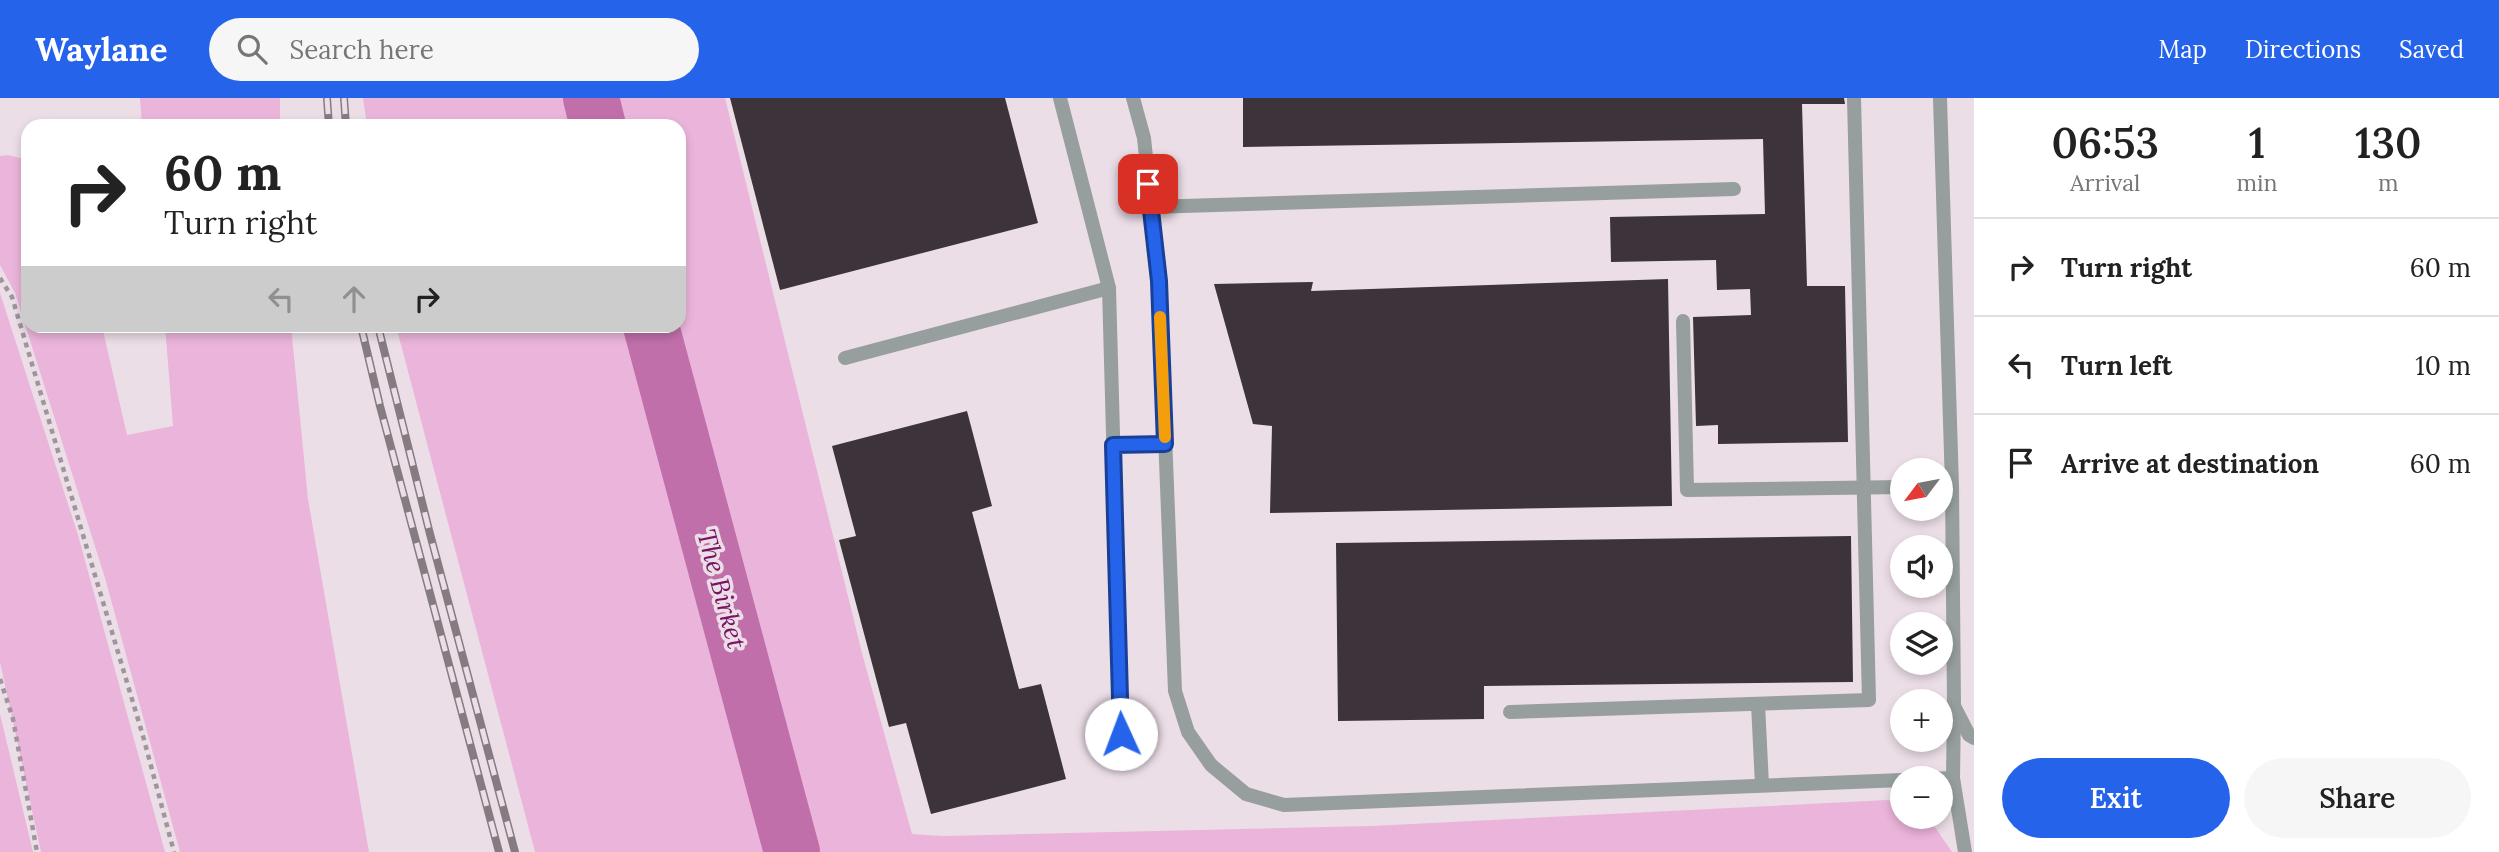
<!DOCTYPE html>
<meta charset="utf-8">
<style>
:root{--surface:#fff;--page:#f6f6f6;--text:#222;--muted:#767676;--line:#e0e0e0;--accent:#2563eb}
body{margin:0;font-family:Lora,serif;background:var(--page);color:var(--text);height:100vh;display:flex;flex-direction:column;font-size:26px;white-space:nowrap}
*{box-sizing:border-box;margin:0}
p{font-size:23px;color:var(--muted)}
.icon{flex:none;width:38px;height:38px;fill:none;stroke:currentColor;stroke-width:2;stroke-linecap:round;stroke-linejoin:round}
.map{position:relative;flex:1;overflow:hidden}
.sheet{display:flex;flex-direction:column;background:var(--surface);width:525px}
.sheet>*{flex:none}
.banner{position:absolute;left:21px;top:21px;width:665px;height:214px;border-radius:21px;box-shadow:0 4px 10px #0003;background:#fff;color:var(--text);overflow:hidden}
.needle{width:46px;rotate:238deg}
.buttons{position:absolute;left:1890px;top:360px;display:grid;gap:14px}
.buttons a{display:grid;place-items:center;width:63px;height:63px;border-radius:50%;background:var(--surface);box-shadow:0 4px 10px #0003;font-size:35px}
.pin{position:absolute;display:grid;place-items:center;width:60px;height:60px;color:#fff;margin:-30px;border-radius:14px;box-shadow:0 4px 10px #0006}
.me{position:absolute;width:77px;margin:-38px;rotate:358deg;stroke-linejoin:round;filter:drop-shadow(0 0 5px #0008)}
.turn{display:flex;align-items:center;gap:24px;height:147px;padding:0 28px;font-size:32px}
.turn .icon{width:91px;height:91px;stroke-width:2.5}
.turn b{display:block;font-size:49px;line-height:60px}
.lanes{display:flex;align-items:center;height:66px;padding:0 28px;background:#0003;justify-content:center;gap:35px;direction:ltr}
.lanes .off{opacity:.35}
.eta{display:flex;justify-content:space-evenly;align-items:center;height:119px;text-align:center}
.eta b{font-size:42px;font-weight:600;line-height:49px}
.cta{display:flex;gap:14px;margin-top:auto;padding:14px 28px}
.cta a{flex:1;height:80px;border-radius:42px;background:var(--accent);color:#fff;font-size:28px;font-weight:600;line-height:80px;text-align:center}
.cta a+a{background:var(--page);color:var(--text)}
ul{padding:0;list-style:none}
li{display:flex;align-items:center;gap:21px;height:98px;padding:0 28px;border-top:2px solid var(--line)}
li div{flex:1}
li b{display:block;font-size:26px}
li em{font-style:normal}
header{display:flex;align-items:center;gap:42px;box-sizing:border-box;height:98px;padding:0 35px;background:var(--accent);color:#fff}
header strong{font-size:33px}
nav{display:flex;gap:38px;margin-inline-start:auto;font-size:24px}
.search{width:490px;height:63px;background:var(--page);display:flex;align-items:center;gap:18px;box-sizing:border-box;padding:0 24px;border-radius:38px;color:var(--muted);font-size:26px}
main{display:flex;flex:1;min-height:0}
.map>svg:first-child{display:block}
</style>
<header>
<strong>Waylane</strong>
<div class="search"><svg class="icon" aria-label="search" viewBox="0 0 24 24"><circle cx="10" cy="10" r="6"/><path d="M15 15l6 6"/></svg>Search here</div>
<nav><a>Map</a><a>Directions</a><a>Saved</a></nav>
</header>
<main>
<div class="map">
<svg width="1974" height="754" viewBox="0 0 1974 754">
<rect width="100%" height="100%" fill="#ecdee7"/>
<!-- green -->
<g fill="#ebb5db">
<path d="M140 0H280V28H142Z"/>
<path d="M363 0H571L578 28H367Z"/>
<path d="M606 0H725L862 555 912 736 943 738 1371 728 1887 702 1902 705V719H1928L1952 754H810L667 228H679V28H613Z"/>
<path d="M8 57 28 62V228H102L127 337 173 328 165 228H291L308 401 369 754H180L105 480 15 195 0 167V58Z"/>
<path d="M0 195 78 437 165 754H41L0 564Z"/>
<path d="M396 228H632L773 754H535Z"/>
<path d="M0 616 33 754H0Z"/>
</g>
<g fill="none" stroke-linecap="round" stroke-linejoin="round">
<!-- river -->
<g stroke="#c16fab" stroke-width="56">
<path d="M591 0 598 28"/>
<path d="M651 228 792 754"/>
</g>
</g>
<!-- building -->
<g fill="#3d333a">
<path d="M730 0H1005L1038 125 780 192Z"/>
<path d="M1243 0H1844L1845 6H1802L1807 188H1845L1848 344 1718 346V327L1696 328 1693 219 1751 217 1750 191 1717 192 1716 162 1611 164 1610 119 1765 116 1763 41 1243 49Z"/>
<path d="M1668 181 1672 408 1270 415 1272 328 1253 326 1214 186 1313 184 1311 193Z"/>
<path d="M967 313 992 408 972 414 1019 591 1041 586 1066 681 931 716 906 625 889 629 839 442 856 438 832 348Z"/>
<path d="M1851 438 1853 584 1484 588V621L1338 623 1336 445Z"/>
</g>
<g fill="none" stroke-linecap="round" stroke-linejoin="round">
<!-- path -->
<g stroke="#9f959c" stroke-width="4.5" stroke-dasharray="5 5" stroke-linecap="butt">
<path d="M0 180 12 199 143 638 174 754"/>
<path d="M0 581 13 621 37 754"/>
</g>
<!-- service -->
<g stroke="#969e9e" stroke-width="14">
<path d="M1060 0 1109 190 1122 663"/>
<path d="M1133 0 1144 40 1159 183 1175 593 1188 634 1211 667 1246 696 1284 707 1902 682"/>
<path d="M1940 0 1952 388 1954 608 1969 637 1974 640"/>
<path d="M1151 109 1734 91"/>
<path d="M1683 223 1687 392 1902 389"/>
<path d="M845 260 1109 190"/>
<path d="M1113 347 1165 346"/>
<path d="M1758 606 1762 687"/>
<path d="M1954 610 1953 680 1965 754"/>
<path d="M1510 614 1869 602 1854 0"/>
<path d="M1924 681 1953 680"/>
</g>
<defs>
<g id="rail">
<path d="M327 0 329 28"/>
<path d="M344 0 346 28"/>
<path d="M361 228 380 308 499 754"/>
<path d="M378 228 430 436 515 754"/>
</g>
</defs>
<!-- rail casing -->
<use href="#rail" stroke="#857c82" stroke-width="8"/>
<!-- rail -->
<use href="#rail" stroke="#ecdee7" stroke-width="5" stroke-dasharray="16" stroke-linecap="butt"/>
</g>
<g fill="none" stroke-linecap="round" stroke-linejoin="round">
<defs>
<path id="route" d="M1121 636 1113 347 1165 346 1159 183 1148 86"/>
</defs>
<!-- route casing -->
<use href="#route" stroke="#184099" stroke-width="18"/>
<!-- route -->
<use href="#route" stroke="#2563eb" stroke-width="12"/>
<!-- slow -->
<path stroke="#f59e0b" stroke-width="12" d="M1160 219 1165 339"/>
</g>
<g text-anchor="middle" dominant-baseline="central" stroke-width="7" stroke-linejoin="round" paint-order="stroke">
<!-- water labels -->
<g font-size="26" font-style="italic" fill="#771264" stroke="#ecdee7">
<text transform="translate(722 491) rotate(75)">The Birket</text>
</g>
</g>
</svg>
<div class="buttons">
<a><svg class="needle" viewBox="-14 -14 28 28"><path d="M0-13l5 13h-10z" fill="#e53935"/><path d="M0 13l5-13h-10z" fill="#767676"/></svg></a>
<a><svg class="icon" aria-label="sound" viewBox="0 0 24 24"><path d="M4 9h4l5-4v14l-5-4H4zM17 9q2 3 0 6"/></svg></a>
<a><svg class="icon" aria-label="layers" viewBox="0 0 24 24"><path d="M12 4l9 5-9 5-9-5zM3 14l9 5 9-5"/></svg></a>
<a>+</a>
<a>−</a>
</div>
<div class="pin" style="left:1148px;top:86px;background:#d93025"><svg class="icon" aria-label="arrive" viewBox="0 0 24 24"><path d="M6 21V4h12l-3 4 3 4H6"/></svg></div>
<svg class="me" style="left:1121px;top:636px" viewBox="-20 -20 40 40"><circle r="19" fill="#fff"/><path d="M0-13L10 11 0 6-10 11z" fill="#2563eb"/></svg>
<div class="banner">
<div class="turn"><svg class="icon" aria-label="right" viewBox="0 0 24 24"><path d="M7 20v-9h11M14 6l5 5-5 5"/></svg><div><b>60 m</b>Turn right</div></div>
<div class="lanes"><svg class="icon off" aria-label="left" viewBox="0 0 24 24"><path d="M17 20v-9H6M10 6l-5 5 5 5"/></svg><svg class="icon off" aria-label="ahead" viewBox="0 0 24 24"><path d="M12 20V5M6 11l6-6 6 6"/></svg><svg class="icon" aria-label="right" viewBox="0 0 24 24"><path d="M7 20v-9h11M14 6l5 5-5 5"/></svg></div>
</div>
</div>
<section class="sheet">
<div class="eta">
<div><b>06:53</b><p>Arrival</p></div>
<div><b>1</b><p>min</p></div>
<div><b>130</b><p>m</p></div>
</div>
<ul>
<li><svg class="icon" aria-label="right" viewBox="0 0 24 24"><path d="M7 20v-9h11M14 6l5 5-5 5"/></svg><div><b>Turn right</b></div><em>60 m</em></li>
<li><svg class="icon" aria-label="left" viewBox="0 0 24 24"><path d="M17 20v-9H6M10 6l-5 5 5 5"/></svg><div><b>Turn left</b></div><em>10 m</em></li>
<li><svg class="icon" aria-label="arrive" viewBox="0 0 24 24"><path d="M6 21V4h12l-3 4 3 4H6"/></svg><div><b>Arrive at destination</b></div><em>60 m</em></li>
</ul>
<div class="cta"><a>Exit</a><a>Share</a></div>
</section>
</main>
